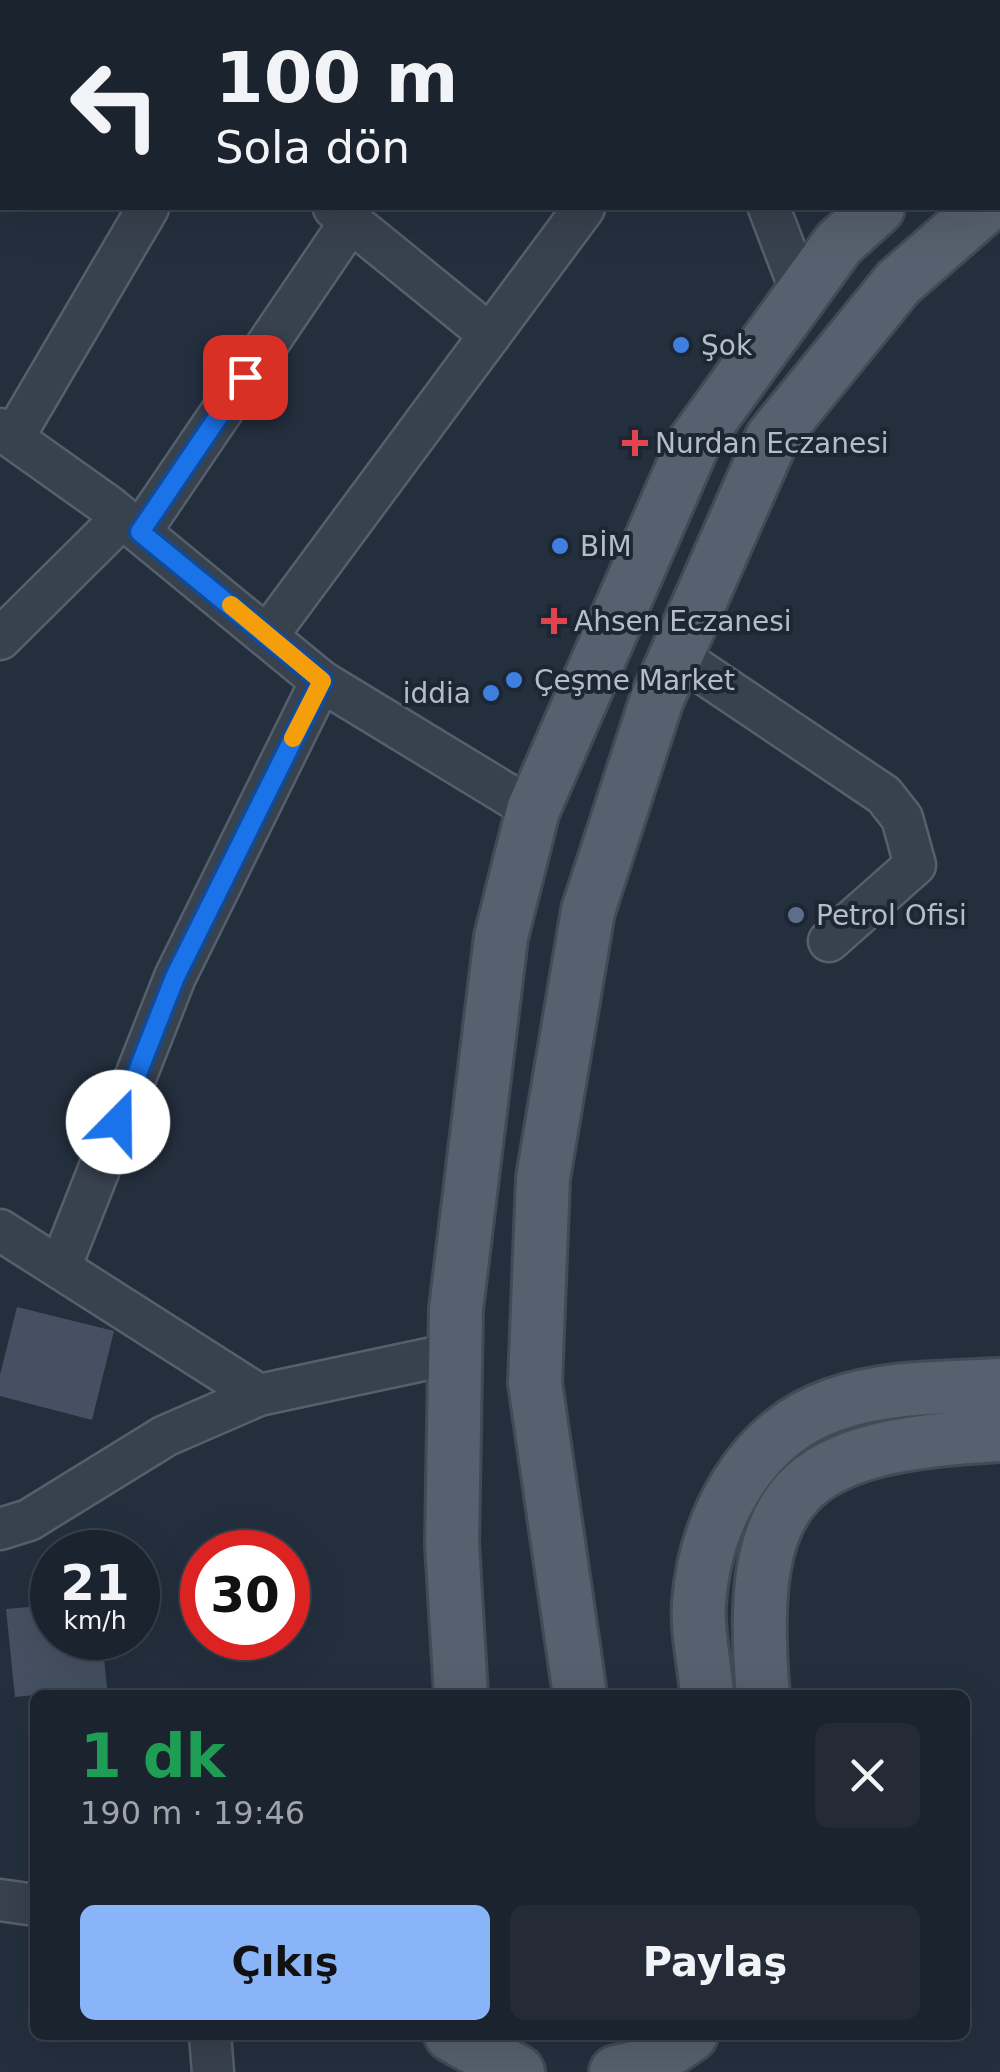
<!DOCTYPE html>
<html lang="tr">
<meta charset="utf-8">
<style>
:root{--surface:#1b232e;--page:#242b36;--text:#f1f3f6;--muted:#a0a4aa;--line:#39404a;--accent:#8ab4f8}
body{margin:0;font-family:"DejaVu Sans",sans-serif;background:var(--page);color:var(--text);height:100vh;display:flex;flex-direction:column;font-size:38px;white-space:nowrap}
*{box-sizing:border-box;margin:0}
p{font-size:32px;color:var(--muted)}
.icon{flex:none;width:55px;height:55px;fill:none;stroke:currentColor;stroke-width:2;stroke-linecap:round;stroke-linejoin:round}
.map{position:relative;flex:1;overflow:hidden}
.details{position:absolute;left:30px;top:1690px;width:940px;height:350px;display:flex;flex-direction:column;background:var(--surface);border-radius:15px;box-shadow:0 10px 40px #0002,0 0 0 2px var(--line)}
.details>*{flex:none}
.banner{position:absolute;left:0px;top:0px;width:1000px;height:210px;box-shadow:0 10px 40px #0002,0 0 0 2px var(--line);background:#1b232e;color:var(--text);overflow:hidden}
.speed{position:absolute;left:30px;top:1530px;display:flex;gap:20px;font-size:50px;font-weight:700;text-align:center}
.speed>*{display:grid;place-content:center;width:130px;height:130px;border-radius:50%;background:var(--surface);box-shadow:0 10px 40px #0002,0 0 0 2px var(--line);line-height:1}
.speed small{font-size:25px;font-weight:400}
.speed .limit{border:15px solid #d22;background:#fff;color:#111}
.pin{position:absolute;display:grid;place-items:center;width:85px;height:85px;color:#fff;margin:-42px;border-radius:20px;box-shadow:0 5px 15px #0006}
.me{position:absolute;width:110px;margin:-55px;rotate:22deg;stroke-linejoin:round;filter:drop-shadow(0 0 8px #0008)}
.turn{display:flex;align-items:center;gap:35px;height:210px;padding:0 50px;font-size:45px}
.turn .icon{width:130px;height:130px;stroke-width:2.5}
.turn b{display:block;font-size:70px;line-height:85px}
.round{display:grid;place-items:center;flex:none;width:105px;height:105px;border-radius:15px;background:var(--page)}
.head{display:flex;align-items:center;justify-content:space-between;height:170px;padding:0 50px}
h1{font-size:60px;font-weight:800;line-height:75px;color:#1e9e55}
.action{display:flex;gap:20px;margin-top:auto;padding:20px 50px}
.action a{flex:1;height:115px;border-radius:15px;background:var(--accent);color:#111;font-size:40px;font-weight:800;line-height:115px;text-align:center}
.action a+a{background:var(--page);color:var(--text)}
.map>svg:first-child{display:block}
</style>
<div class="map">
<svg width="1000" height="2072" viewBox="0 0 1000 2072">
<rect width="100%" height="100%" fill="#242f3e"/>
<!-- building -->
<g fill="#455162">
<path d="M17 1307 114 1331 92 1420 0 1396V1375Z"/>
<path d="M52 1605V1638H102L107 1688 15 1697 6 1609Z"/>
</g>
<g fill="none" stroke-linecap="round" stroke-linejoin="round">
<defs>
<g id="minor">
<path d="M535 0 538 2"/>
<path d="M268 2 270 0"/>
<path d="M788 2 791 0"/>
<path d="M334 208 490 335"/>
<path d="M769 208 802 294"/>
<path d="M0 429 107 505 321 681 533 810"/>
<path d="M13 438 148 208"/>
<path d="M140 532 351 221"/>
<path d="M267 636 584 208"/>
<path d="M0 639 122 518"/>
<path d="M676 655 884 795 902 818 915 865 829 941"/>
<path d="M0 1230 259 1395"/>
<path d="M60 1268 175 977 321 681"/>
<path d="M0 1529 29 1520 165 1436 259 1395 456 1353"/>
<path d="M0 1900 35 1905"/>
<path d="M210 2035 213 2072"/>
</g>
<g id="major">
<path d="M998 103 1000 101"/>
<path d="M461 1695 452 1544 456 1309 501 937 533 810 693 444 839 243 878 208"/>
<path d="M580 1695 535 1383 543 1178 588 911 657 699 772 438 898 283 984 208"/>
<path d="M707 1695C705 1666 697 1633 699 1603 705 1521 750 1434 833 1405 885 1386 945 1388 1000 1385"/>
<path d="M763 1695C745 1487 797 1446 1000 1435"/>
<path d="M451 2035 518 2072"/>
<path d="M616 2072 647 2065 691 2035"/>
</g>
</defs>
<!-- minor casing -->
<use href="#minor" stroke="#565f6c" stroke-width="45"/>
<!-- major casing -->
<use href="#major" stroke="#414a57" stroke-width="58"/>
<!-- minor -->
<use href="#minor" stroke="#38414e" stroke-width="40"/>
<!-- major -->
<use href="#major" stroke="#56606e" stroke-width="52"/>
</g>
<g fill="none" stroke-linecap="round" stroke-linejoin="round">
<defs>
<path id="route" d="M118 1122 175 977 322 681 140 532 245 377"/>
</defs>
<!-- route casing -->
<use href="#route" stroke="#114b97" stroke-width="25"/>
<!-- route -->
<use href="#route" stroke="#1a73e8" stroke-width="18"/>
<!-- slow -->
<path stroke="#f59e0b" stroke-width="18" d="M231 605 322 681 293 738"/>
</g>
<!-- markers -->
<g fill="#3f7fe0" stroke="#1d2633" stroke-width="4">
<circle cx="681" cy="345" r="10"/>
<circle cx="560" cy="546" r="10"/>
<circle cx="514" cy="680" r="10"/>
<circle cx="491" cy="693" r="10"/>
</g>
<g fill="#e0444e" stroke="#1d2633" stroke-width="4">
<path d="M630 428h10v10h10v10h-10v10h-10v-10h-10v-10h10z"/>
<path d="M549 606h10v10h10v10h-10v10h-10v-10h-10v-10h10z"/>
</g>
<circle fill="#5c6f8a" stroke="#1d2633" stroke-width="4" cx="796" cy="915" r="10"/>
<g text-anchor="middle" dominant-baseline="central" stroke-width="8" stroke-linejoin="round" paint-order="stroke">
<!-- poi labels -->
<g font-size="28" fill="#b4bcc9" stroke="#1d2633" text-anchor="start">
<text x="701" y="345">Şok</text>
<text x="655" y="443">Nurdan Eczanesi</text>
<text x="580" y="546">BİM</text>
<text x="574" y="621">Ahsen Eczanesi</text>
<text x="534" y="680">Çeşme Market</text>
<text x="471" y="693" text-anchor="end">iddia</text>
<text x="816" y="915">Petrol Ofisi</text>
</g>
</g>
</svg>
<div class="speed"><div>21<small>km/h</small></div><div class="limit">30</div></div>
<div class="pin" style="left:245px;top:377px;background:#d93025"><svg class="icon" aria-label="arrive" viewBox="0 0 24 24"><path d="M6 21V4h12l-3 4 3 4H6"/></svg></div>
<svg class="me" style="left:118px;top:1122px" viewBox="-20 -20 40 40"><circle r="19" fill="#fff"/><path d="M0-13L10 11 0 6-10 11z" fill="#1a73e8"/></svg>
<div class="banner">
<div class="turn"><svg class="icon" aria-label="left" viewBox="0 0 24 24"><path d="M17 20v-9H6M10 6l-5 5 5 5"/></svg><div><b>100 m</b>Sola dön</div></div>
</div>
<section class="details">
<div class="head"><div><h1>1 dk</h1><p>190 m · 19:46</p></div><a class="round"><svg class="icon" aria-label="close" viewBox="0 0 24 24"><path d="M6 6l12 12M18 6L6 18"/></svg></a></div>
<div class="action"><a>Çıkış</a><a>Paylaş</a></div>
</section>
</div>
